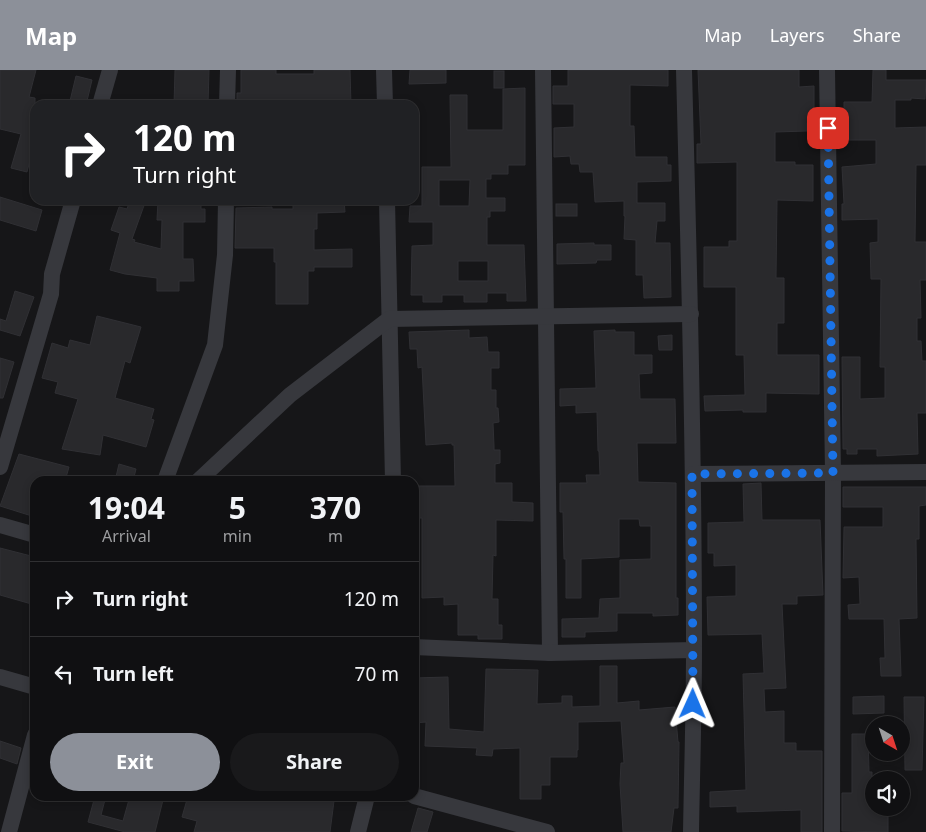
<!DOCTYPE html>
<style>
:root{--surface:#101012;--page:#19191b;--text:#f1f3f6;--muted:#9c9d9f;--line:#303032;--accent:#8c9099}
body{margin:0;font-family:"Noto Sans",sans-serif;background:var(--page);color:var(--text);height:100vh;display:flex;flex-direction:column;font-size:19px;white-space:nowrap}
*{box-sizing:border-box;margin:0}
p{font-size:16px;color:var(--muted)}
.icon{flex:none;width:28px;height:28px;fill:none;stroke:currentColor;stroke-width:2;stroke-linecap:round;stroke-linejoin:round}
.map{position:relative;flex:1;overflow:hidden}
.side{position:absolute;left:30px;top:406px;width:389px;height:325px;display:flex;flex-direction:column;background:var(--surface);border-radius:15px;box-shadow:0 2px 8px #0003,0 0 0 1px var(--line)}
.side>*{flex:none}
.hud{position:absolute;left:30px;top:30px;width:389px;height:105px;border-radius:15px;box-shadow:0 2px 8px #0003,0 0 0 1px var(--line);background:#202124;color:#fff;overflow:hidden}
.needle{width:32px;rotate:141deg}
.fabs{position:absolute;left:865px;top:646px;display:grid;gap:10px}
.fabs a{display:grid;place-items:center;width:45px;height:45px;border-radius:50%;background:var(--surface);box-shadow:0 2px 8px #0003,0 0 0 1px var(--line);font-size:25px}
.pin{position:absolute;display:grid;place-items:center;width:42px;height:42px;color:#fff;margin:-21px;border-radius:10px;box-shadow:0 2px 8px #0006}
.me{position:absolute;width:55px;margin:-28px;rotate:1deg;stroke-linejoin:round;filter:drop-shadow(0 0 4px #0008)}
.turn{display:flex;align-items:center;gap:18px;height:105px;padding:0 20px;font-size:22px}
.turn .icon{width:65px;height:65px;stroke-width:2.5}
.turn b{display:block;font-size:35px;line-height:42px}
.eta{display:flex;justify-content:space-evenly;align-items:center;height:85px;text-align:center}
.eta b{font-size:30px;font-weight:700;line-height:35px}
.cta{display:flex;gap:10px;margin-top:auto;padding:10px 20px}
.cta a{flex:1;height:58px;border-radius:30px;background:var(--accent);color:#fff;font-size:20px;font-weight:700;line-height:58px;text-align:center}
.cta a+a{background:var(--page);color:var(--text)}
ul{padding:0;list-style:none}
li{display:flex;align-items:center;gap:15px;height:75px;padding:0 20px;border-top:1px solid var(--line)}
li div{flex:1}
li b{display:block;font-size:19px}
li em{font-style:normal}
header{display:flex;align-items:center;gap:30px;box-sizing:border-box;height:70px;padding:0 25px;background:var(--accent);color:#fff}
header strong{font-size:24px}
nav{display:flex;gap:28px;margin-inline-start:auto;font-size:18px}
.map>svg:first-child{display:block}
</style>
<header>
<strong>Map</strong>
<nav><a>Map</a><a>Layers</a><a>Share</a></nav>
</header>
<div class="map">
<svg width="926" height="762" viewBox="0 0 926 762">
<rect width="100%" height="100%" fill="#161618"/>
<!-- building -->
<g fill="#29292c" stroke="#303034" fill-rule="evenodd">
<path d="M0 0H36L29 27 35 28V71L27 102 11 98 21 64 0 59Z"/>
<path d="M175 0H209L208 35H174Z"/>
<path d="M241 0H276V4H314V0H350L351 35H237V23H241Z"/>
<path d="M410 0H446V13L409 14Z"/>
<path d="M568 0H668V16L630 15V56H634L635 87H667V95H671V111L637 112V133H665V151H657L655 173H670L671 227 644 228 643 205H636V170L624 169 625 146H624V131L595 132 593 102H580L579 94H571L570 86 554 87V58L574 57V34H553V16H568Z"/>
<path d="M698 0H799V17L814 16V53H807V61L775 62V92H795V95H813V131L777 130 776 208H784V253H777V285H819V324L766 323V342H743V340L705 341 704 326 745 325 744 285H736V217H704V177H729V171H737V92L697 93V74H701Z"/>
<path d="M873 0H886V10H926L925 29 911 28V30H895V58L926 57V95H916L915 172H926V210H920L921 248H917V271H921L922 291H926V343H917L918 384 877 386V379H857V384H847V379H843L842 287H860V329L885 328V297H880L881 209H871L870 173 878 172V149L842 150V134H844L842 97 876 94V70H844V32H872Z"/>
<rect x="494" y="1" width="10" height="17"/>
<path d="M76 6 92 10 86 35H69Z"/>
<path d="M525 18V95H508V104H491V109H486V128H505V141H490V147H487V175H524L526 231H507V223H487V232H464V225H442V232H423V225H411L412 176 433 175V152H409L410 136H422V97H451L450 25H467V60H503V19ZM439 110H470L469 136H439ZM458 191H488V211H458Z"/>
<path d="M0 127 42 140 36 161 0 150Z"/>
<path d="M130 130H146L132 169 135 170 134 172 161 179 162 150H157L158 130H201V139H205V152H183V189H193L194 211H179V221H157V208L125 204 110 200 120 163 111 160 119 137 127 139Z"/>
<path d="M293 130H344L345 142 317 143V159H314V180L352 179V197H314V201H308V234H276V192H274V178H235L236 138 272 137V139H293Z"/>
<rect x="556" y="134" width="21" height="12"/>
<path d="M594 173V175H611V190H597L596 193 557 194V174Z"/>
<path d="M15 221 34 227 20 266 0 260V249L6 251Z"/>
<path d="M97 246 141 257 130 293 125 291 115 328 154 339 151 349 154 350 146 377 103 365 100 385 62 379 78 329 55 323 58 312 42 308 52 273 68 278 70 270 90 275Z"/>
<path d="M469 260V268L487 267 488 282H499V298H491V320H496V338H498L499 352 493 353 494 376V380H500V393L495 394V413H512V432L533 433V451L496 450V486L493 485 492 529H498V555H502V569H478V565H458V534L444 535V527L422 528V448H419V416H455L454 375H452V373L426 375 422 297 418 298 417 279H410L409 262Z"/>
<path d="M615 260V262H634V285H652V303L639 304 640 329H675L676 373H637L638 412 676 413V528H678V545L653 546V543H617V561L585 562V567H562V549L599 548 600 529 620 528V490L651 489V456H640L639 449H619V487L581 489V528H566V489H564L563 442H560V413H587L586 405H600L599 381H598L597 342 576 343V335L560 336V319L596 318 594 261Z"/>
<path d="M672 265V280H659L658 266Z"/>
<path d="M0 288 14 292 3 328H0Z"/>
<path d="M19 384 69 397 65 411H35V447L0 436Z"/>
<path d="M119 394 136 399 133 411H115Z"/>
<path d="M761 413 762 450H820L823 525 797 526V534H782L786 618 764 619 765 642 784 641V673H796V681H822V762H801V740L737 742V736L710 737V722L746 720 743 604 764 603 762 564 708 565 707 527 736 526V495L714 496V483H708V453L744 452 743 414Z"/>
<path d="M843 417H926V435L919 436V469H916L917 548 899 549 901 606H881L880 588H885L884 549H849L848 535 860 534 859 507 843 508 844 457H883V437H843Z"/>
<path d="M0 478 35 487V535L0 525Z"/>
<path d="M600 596H617V633L639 631V640L675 637 678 672H679L678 738H674L671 762H623L620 714 621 693H624L621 651 578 652V680H577V687H550V715H541V729H520V678L493 679 492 686 476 685 477 678 425 676 426 652 414 653V608L448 607 449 659 484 662 486 599 538 600 537 634 562 633V626H572V637L600 636Z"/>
<path d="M884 626V643L853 644V627Z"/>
<path d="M904 627H924L922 700H905Z"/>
<path d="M852 664H868L869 702H872V738H888V762L842 761V723H852Z"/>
<path d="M0 671 21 678 17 694 0 688Z"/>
<path d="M95 726H106L101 745 123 751 130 726H164L155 762H125L88 752Z"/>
<path d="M188 726H304L303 728 334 731 330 762H194L197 751 182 747Z"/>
<path d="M418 738 433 742 427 762H411Z"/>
</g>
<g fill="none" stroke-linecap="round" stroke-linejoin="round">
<!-- minor -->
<g stroke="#37383d" stroke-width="16">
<path d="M384 0 385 35"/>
<path d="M543 0 550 583"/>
<path d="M684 0C689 193 694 385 694 578 694 639 692 701 691 762"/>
<path d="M827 0 833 403 832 762"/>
<path d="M100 35 110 0"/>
<path d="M227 35 228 0"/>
<path d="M387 130 393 411"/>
<path d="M0 397 51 224 52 204 73 130"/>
<path d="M693 404 926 402"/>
<path d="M165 411 215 275 225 185 226 130"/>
<path d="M198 411 290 325 389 249 691 244"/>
<path d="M0 455 35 465"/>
<path d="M414 577 550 583 694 580"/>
<path d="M0 607 35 617"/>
<path d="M414 726 547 762"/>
<path d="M9 762 35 665"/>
<path d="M358 762 367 726"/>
</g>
</g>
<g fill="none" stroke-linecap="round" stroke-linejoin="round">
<!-- route -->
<path stroke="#1a73e8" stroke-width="9" stroke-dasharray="0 16.2" d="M693 634 692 404 833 403 828 58"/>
</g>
</svg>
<div class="fabs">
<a><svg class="needle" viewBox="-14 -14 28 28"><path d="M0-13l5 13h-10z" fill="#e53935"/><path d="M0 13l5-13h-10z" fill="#9c9d9f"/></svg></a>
<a><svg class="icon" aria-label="sound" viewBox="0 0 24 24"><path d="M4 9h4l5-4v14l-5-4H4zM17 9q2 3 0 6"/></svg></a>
</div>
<div class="pin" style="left:828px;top:58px;background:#d93025"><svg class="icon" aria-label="arrive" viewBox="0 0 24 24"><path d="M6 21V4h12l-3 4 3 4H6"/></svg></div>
<svg class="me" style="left:693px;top:634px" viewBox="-20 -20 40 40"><path d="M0-17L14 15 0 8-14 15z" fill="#1a73e8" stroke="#fff" stroke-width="4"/></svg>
<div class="hud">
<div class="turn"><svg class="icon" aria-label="right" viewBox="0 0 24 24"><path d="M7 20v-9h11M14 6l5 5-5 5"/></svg><div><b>120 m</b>Turn right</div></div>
</div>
<section class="side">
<div class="eta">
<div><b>19:04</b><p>Arrival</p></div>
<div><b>5</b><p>min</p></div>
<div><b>370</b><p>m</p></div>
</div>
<ul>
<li><svg class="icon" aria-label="right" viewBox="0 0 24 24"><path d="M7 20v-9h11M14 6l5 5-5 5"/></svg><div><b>Turn right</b></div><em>120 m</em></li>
<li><svg class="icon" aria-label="left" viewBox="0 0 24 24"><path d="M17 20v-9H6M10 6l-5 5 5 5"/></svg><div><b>Turn left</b></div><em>70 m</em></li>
</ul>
<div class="cta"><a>Exit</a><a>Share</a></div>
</section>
</div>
